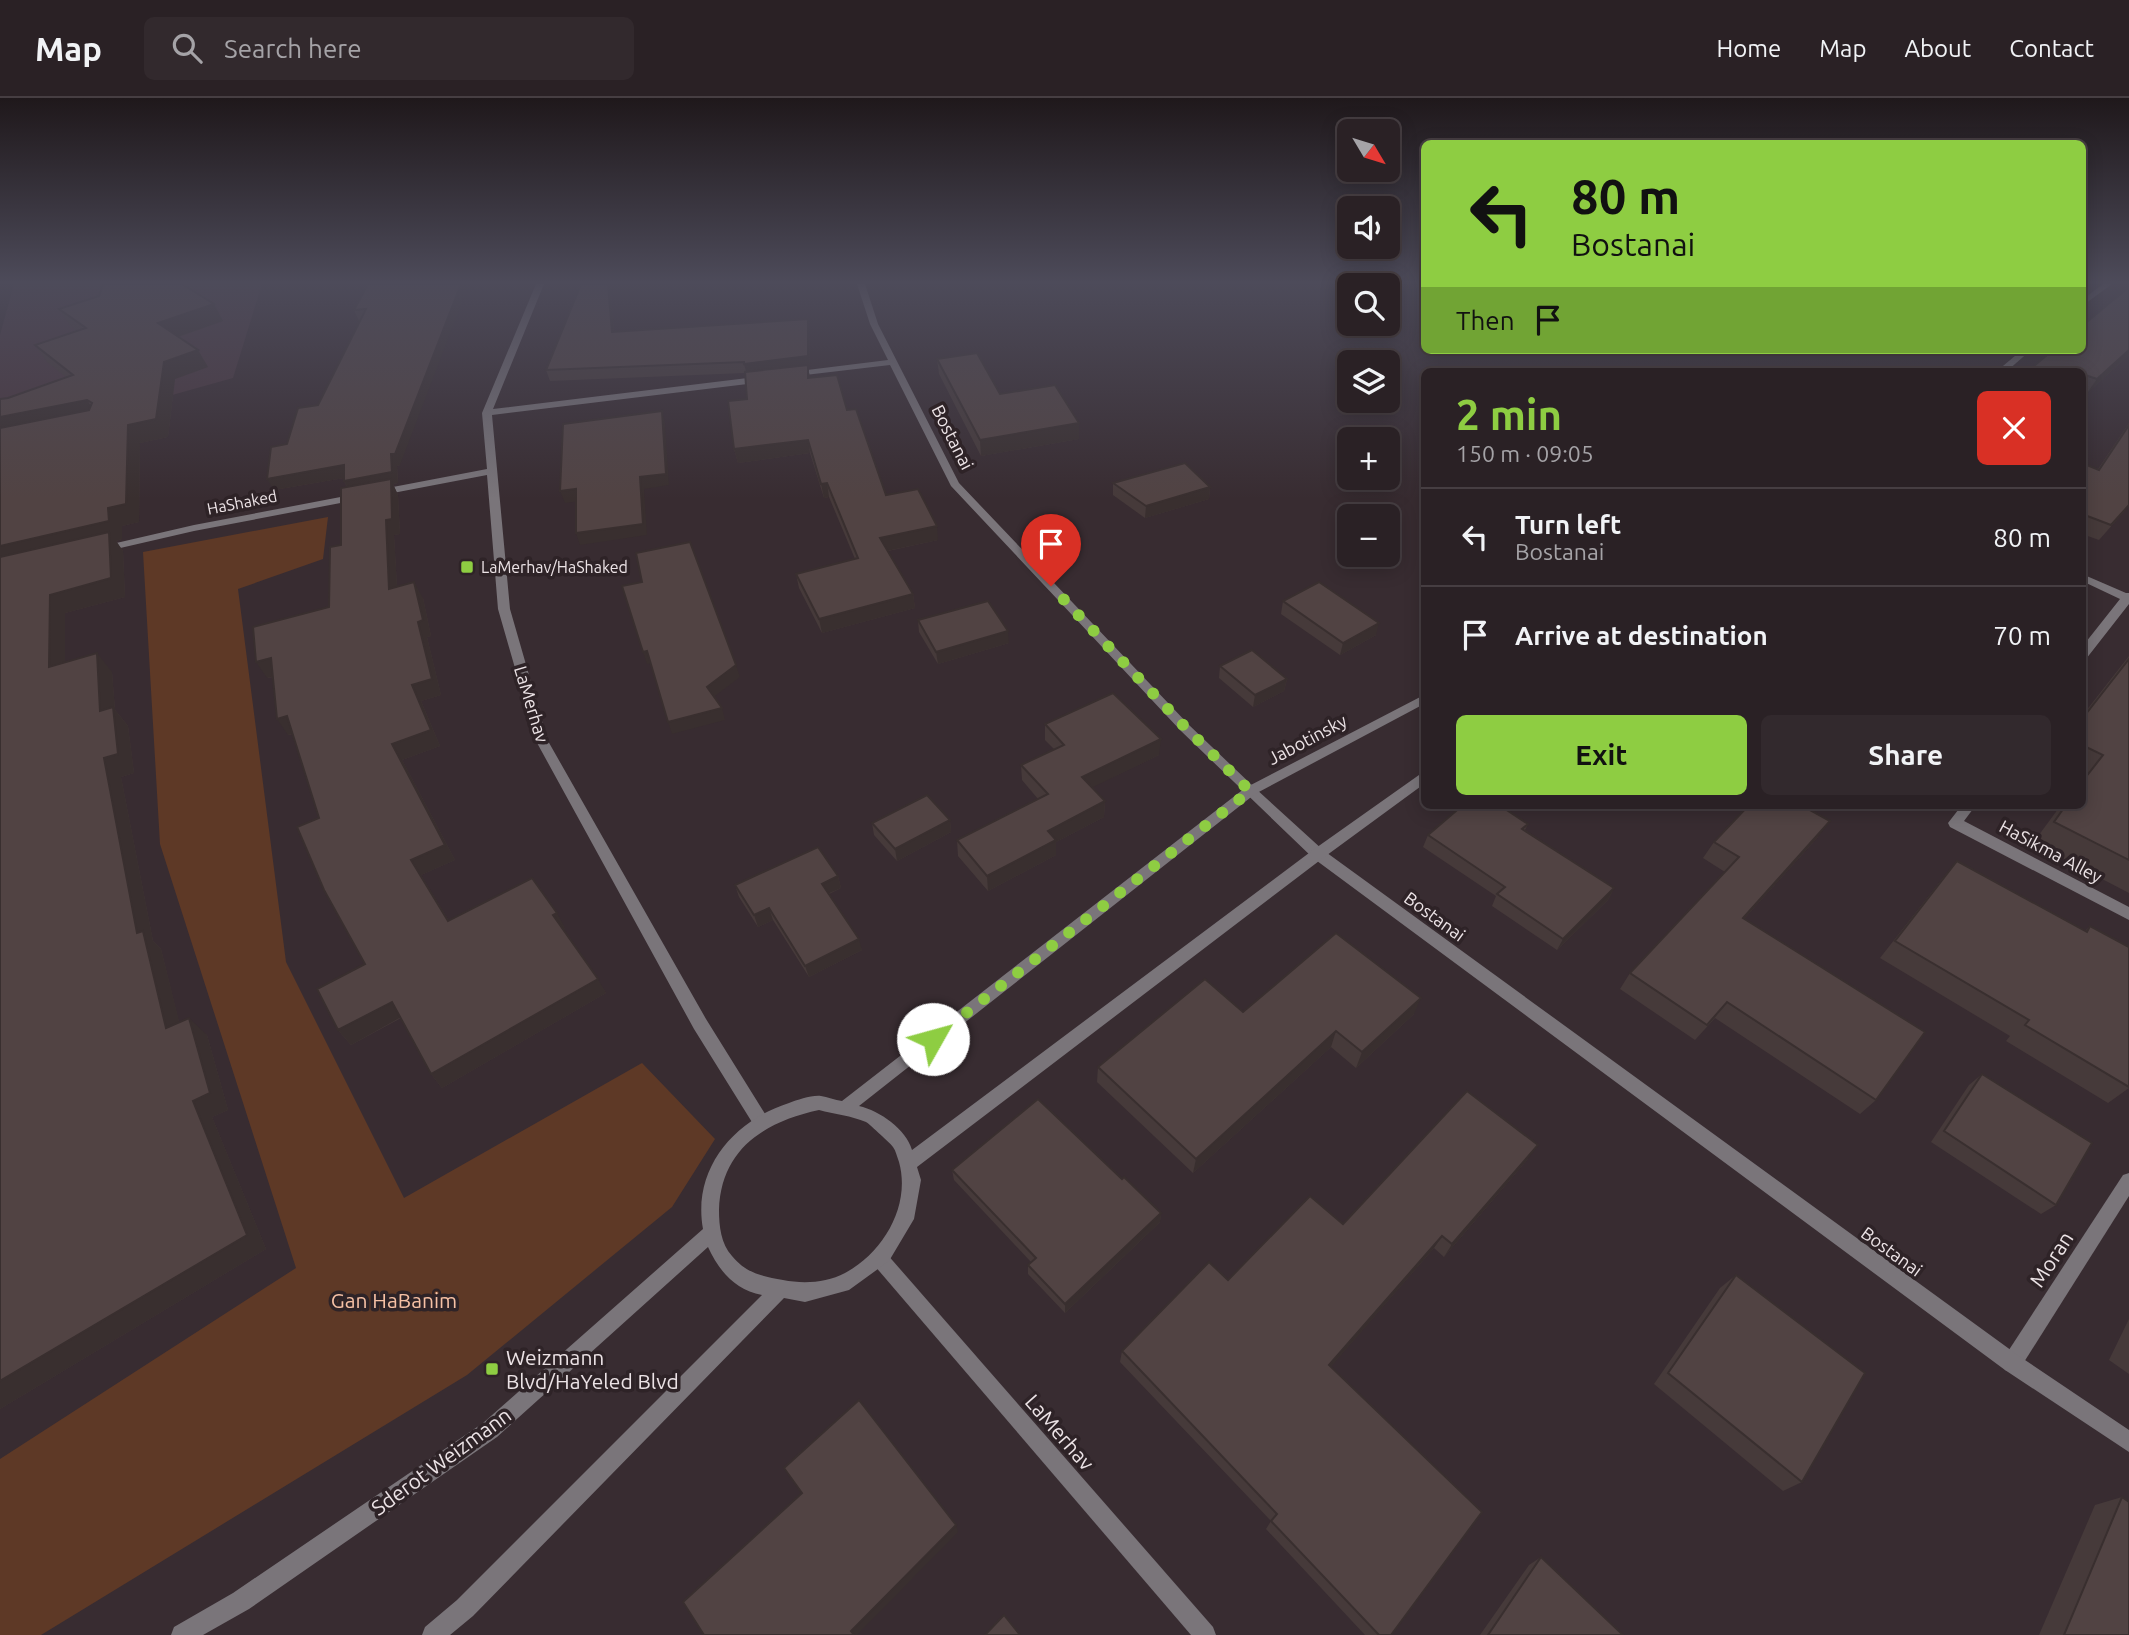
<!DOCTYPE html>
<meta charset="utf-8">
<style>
:root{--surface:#2a2125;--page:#32292d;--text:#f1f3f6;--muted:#a5a3a7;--line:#463e42;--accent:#8ecd42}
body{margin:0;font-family:Ubuntu,sans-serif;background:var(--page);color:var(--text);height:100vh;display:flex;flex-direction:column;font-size:26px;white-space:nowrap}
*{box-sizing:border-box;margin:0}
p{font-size:23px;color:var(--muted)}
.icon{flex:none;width:38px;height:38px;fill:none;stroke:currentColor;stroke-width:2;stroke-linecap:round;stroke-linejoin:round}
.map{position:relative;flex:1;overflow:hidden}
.details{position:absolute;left:1421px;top:270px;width:665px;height:441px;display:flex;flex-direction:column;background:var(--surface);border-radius:10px;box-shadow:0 4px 18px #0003,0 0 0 2px var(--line)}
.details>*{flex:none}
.guide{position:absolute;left:1421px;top:42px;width:665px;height:214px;border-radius:10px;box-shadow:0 4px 18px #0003,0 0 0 2px var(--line);background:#8ecd42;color:#111;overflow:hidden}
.needle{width:46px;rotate:128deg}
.fabs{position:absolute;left:1337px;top:21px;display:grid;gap:14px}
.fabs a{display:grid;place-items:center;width:63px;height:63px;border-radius:10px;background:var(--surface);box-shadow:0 4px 18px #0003,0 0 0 2px var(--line);font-size:35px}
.pin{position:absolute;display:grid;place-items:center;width:60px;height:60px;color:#fff;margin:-72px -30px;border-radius:50% 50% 50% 0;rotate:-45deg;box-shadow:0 0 7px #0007}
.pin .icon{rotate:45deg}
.me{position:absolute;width:77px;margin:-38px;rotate:52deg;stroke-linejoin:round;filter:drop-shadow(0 0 5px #0008)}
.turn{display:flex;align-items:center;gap:24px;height:147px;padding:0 35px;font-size:32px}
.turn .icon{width:91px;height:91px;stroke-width:2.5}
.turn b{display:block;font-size:49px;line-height:60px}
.then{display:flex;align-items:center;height:66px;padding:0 35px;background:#0003;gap:14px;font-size:26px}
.round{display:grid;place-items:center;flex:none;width:74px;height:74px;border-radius:10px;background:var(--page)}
.summary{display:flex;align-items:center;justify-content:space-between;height:119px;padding:0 35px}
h1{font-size:42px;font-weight:700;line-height:52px;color:var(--accent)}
.cta{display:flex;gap:14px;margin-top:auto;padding:14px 35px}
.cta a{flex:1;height:80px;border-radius:10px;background:var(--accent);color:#111;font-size:28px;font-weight:700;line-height:80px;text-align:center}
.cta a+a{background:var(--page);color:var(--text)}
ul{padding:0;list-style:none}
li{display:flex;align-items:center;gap:21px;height:98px;padding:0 35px;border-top:2px solid var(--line)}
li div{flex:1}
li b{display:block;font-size:26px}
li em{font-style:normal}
header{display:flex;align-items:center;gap:42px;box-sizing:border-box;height:98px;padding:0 35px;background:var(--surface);border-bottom:2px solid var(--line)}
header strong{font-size:33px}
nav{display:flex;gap:38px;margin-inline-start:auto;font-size:24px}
.search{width:490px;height:63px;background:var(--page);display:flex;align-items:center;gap:18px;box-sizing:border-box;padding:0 24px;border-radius:10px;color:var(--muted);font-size:26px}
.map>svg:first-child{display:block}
</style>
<header>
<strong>Map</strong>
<div class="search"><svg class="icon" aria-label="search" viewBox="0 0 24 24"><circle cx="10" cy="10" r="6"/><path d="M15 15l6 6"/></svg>Search here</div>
<nav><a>Home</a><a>Map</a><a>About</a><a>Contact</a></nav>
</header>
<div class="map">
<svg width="2129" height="1537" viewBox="0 0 2129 1537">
<rect width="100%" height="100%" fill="#382c31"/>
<!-- built -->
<path fill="#49363e" d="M14 186H262L233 280 65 327 0 339V237Z"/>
<!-- green -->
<path fill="#5e3926" d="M328 419 323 461 238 491 286 864 404 1100 642 965 715 1041 672 1109 467 1277 41 1537H0V1361L296 1170 160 746 143 454Z"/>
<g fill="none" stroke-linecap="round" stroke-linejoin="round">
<!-- pedestrian -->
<path fill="#7a757a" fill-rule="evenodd" d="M2129 1075V1098L2019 1272 2012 1275 2005 1272 2002 1265 2005 1258 2123 1077Z"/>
<!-- minor -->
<g fill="#7a757a" fill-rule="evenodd">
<path d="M536 186H544L493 311 764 278 769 281 764 284 492 317 510 511 548 643 706 921 767 1019 769 1024 767 1029 761 1032 755 1029 694 931 536 643 498 511 487 377 194 433 103 454 98 451 99 449 194 427 487 371 482 315Z"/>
<path d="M857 186H865L878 226 959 385 1189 627 1255 690 1323 752 2019 1258 2129 1332V1354L2005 1272 1313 760 1181 633 951 388 890 267 788 279 786 277 791 274 888 262 870 226Z"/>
<path d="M2082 476 2126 495H2129V506L2086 561 2082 562V549L2120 501 2082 483Z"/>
<path d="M1962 707H1976L1964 723 2129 809V822L1950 729 1948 725Z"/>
<path d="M880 1152 886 1155 1213 1529 1216 1537H1191L874 1167 871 1161 874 1155Z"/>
</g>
<!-- tertiary -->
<g fill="#7a757a" fill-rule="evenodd">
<path d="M2103 186H2112L2082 208V202Z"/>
<path d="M2022 252H2031L2007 273H1997Z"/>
<path d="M1424 597V606L1255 696 859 1008C880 1013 906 1031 912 1052L1313 752 1419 677 1424 675V686L1323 760 917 1069 921 1082 914 1121 889 1163 849 1192 805 1204 784 1200 473 1518 450 1537H422L425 1529 457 1502 762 1197C735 1192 719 1173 708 1149L497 1339 249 1511 203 1537H171L174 1529 233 1495 483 1325 703 1131C692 1070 735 1022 789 1005 798 1002 811 997 821 998 827 999 835 1002 842 1003L1245 690ZM819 1012C834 1016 852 1018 866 1024 871 1027 877 1034 882 1038 885 1041 890 1045 893 1049 896 1053 897 1059 899 1064 911 1107 884 1154 845 1175 826 1185 803 1186 783 1182 761 1178 746 1175 732 1158 721 1146 719 1128 719 1112 721 1051 764 1024 819 1012Z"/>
</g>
</g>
<!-- wall -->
<g fill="#463a3a">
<path d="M368 186 400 367 397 368 398 385 393 386 398 397 400 436 394 437 397 489 423 500 431 538 427 539 441 597 421 603 440 648 402 662 455 762 421 777 449 823 565 830 563 831 606 895 442 990 431 976 401 920 351 947 338 932 365 866 293 636 288 637 273 579 267 580 329 509 341 447 347 389 344 383V380L274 392 287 346 318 307 360 223H359L354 212Z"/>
<path d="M581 186H697L611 195 614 234 809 231 810 269H808L810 280 847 312 886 397 938 442 888 453 913 496 915 510 822 535 799 490 796 476 855 461 829 399 824 400 810 355 738 365 734 351 747 301 745 275 550 283 546 272Z"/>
<path d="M2129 187V257L2087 295 2082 293V273Z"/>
<path d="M99 198 214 206 223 223 179 239 198 252 208 269 175 281 168 339 140 345 139 424 122 428V441L116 443 123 453 125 499 65 515V564L112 574 115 612 128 628 134 675 121 679 153 843 161 851 179 924 207 937 228 1012 212 1019 266 1151 0 1311 8 300 66 279 47 264 35 247 77 233 70 228 59 211Z"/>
<path d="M937 261 1000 296 1079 325V341L981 358 939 276Z"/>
<path d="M2129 325V408L2099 442 2082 436V365L2098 371Z"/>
<path d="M1113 385 1210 389 1209 401 1145 420 1113 397Z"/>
<path d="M1283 503 1376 537 1340 557 1281 516Z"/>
<path d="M918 522 1009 545 938 566 919 534Z"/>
<path d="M2129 558V795L2033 745 2061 707H2082V618Z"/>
<path d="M1220 568 1287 581 1284 593 1253 609 1219 580Z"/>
<path d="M1045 626 1159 657 1092 689 1105 703 1104 719 1056 744V757L988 793 958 758 957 742 1038 701 1022 682 1021 667 1054 651 1045 642Z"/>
<path d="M950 722 951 734 897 763 874 737 872 725Z"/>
<path d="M1528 726 1525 732 1614 790 1608 802 1557 852 1492 808 1496 798 1423 749 1428 737Z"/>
<path d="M1818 739 1744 821 1876 1002 1860 1016 1715 920 1695 942 1620 891 1630 875 1725 774 1703 760 1714 744Z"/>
<path d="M1957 763 2085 833 2090 828 2129 849V990L2108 1005 2006 943 2010 938 1880 860 1942 781Z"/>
<path d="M838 778 841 790 829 796 862 852 809 879 773 822 758 829 739 799 735 787Z"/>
<path d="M1243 914 1414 916 1356 970 1331 949 1193 1075 1097 984 1098 969Z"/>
<path d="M1982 976 2056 1107 2041 1116 1931 1044 1969 987Z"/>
<path d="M1528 1061 1444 1159 1434 1150 1330 1269 1391 1537H1365L1266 1431 1271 1423 1120 1264 1122 1253 1228 1182Z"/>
<path d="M952 1072 1122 1081 1161 1115 1160 1124 1065 1215 1028 1176V1167L1031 1164 954 1082Z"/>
<path d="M1736 1177 1802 1384 1783 1393 1654 1286 1720 1190Z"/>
<path d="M2129 1221V1276L2109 1262Z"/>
<path d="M2122 1399 2129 1537H2039L2095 1407Z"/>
<path d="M1541 1459 1623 1537H1480L1529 1467Z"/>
</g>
<!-- shaded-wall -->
<g fill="#392f2f">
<path d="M461 186H469L400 367 397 368 398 385 393 386 398 397 400 436 394 437 398 506 389 491 350 395 344 383 391 356Z"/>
<path d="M608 186H697L611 195 615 245 612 234Z"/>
<path d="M214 206 223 223 169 242 158 225Z"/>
<path d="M808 221 809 231 810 269H808L810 280 811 294 747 277 744 266Z"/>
<path d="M198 252 208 269 175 281 168 339 140 345 139 424 122 428V441L116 443 123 453 125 499 65 515V587L49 569 0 470V448L108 410 128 327 164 264Z"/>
<path d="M2129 252V257L2087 295 2097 281Z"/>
<path d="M87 302 99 320 0 339V319Z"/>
<path d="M662 313 665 325 669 387 644 391 647 437 580 447 576 435 640 379Z"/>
<path d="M1079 325V341L981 358 980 342Z"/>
<path d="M808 342 810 355 738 365 734 351Z"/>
<path d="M344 367 350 379 274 392 267 381Z"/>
<path d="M827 385 829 399 824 400 821 386Z"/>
<path d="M1210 389 1209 401 1145 420 1146 408Z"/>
<path d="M576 391 581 403 565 405 560 393Z"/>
<path d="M937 428 938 442 882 454 880 440Z"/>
<path d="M414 484 423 500 431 538 427 539 441 597 421 603 440 648 402 662 455 762 421 777 458 839 411 762 392 646 412 587 418 524Z"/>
<path d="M913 496 915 510 822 535 819 521Z"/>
<path d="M1379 525 1376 537 1340 557 1343 545Z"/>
<path d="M1008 533 1009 545 938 566 936 554Z"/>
<path d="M647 553 652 565 647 566 643 554Z"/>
<path d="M97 555 112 574 115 612 128 628 134 675 121 679 153 843 161 851 185 947 166 930 137 835 104 660 100 613Z"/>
<path d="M271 560 282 576 267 580 256 564Z"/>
<path d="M736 567 740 579 711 601 707 589Z"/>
<path d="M1287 581 1284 593 1253 609 1255 597Z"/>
<path d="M722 610 725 622 672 636 668 624Z"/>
<path d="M287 618 298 634 288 637 277 621Z"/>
<path d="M1161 641 1159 657 1081 695 1082 679Z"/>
<path d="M1105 703 1104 719 1056 744V757L988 793 987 778 1048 733Z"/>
<path d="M950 722 951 734 897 763 895 751Z"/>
<path d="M1830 723 1818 739 1731 835 1743 820Z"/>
<path d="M838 778 841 790 825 797 822 786Z"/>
<path d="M1614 790 1608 802 1557 852 1563 841Z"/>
<path d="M769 810 773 822 758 829 754 817Z"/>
<path d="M557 815 565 830 562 832 553 817Z"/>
<path d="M859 841 862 852 809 879 805 868Z"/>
<path d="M598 881 606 895 442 990 431 976Z"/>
<path d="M1421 900 1414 916 1356 970 1362 954Z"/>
<path d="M392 904 403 918 351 947 338 932Z"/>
<path d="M189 920 207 937 228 1012 212 1019 266 1151 0 1311V1283L193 1003Z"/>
<path d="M1336 933 1331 949 1193 1075 1196 1061Z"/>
<path d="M1538 1047 1528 1061 1444 1159 1452 1146Z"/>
<path d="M1161 1115 1160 1124 1065 1215V1206Z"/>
<path d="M1442 1138 1434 1150 1323 1278 1329 1267Z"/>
<path d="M956 1427 958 1434 857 1537H854L851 1533Z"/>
</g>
<!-- building -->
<g fill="#514343" stroke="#392f2f" stroke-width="2">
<path d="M103 186H182L214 206 158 225 198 252 164 264 156 321 128 327 126 406 108 410 109 423 0 448V330L89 312 92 305 87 302 0 319V301L8 300 73 277 35 247 86 230 59 211 99 198Z"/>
<path d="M368 186H461L395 356H391L392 374 344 383V367L267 381 271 349 287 346 298 310 318 307 366 211 354 212Z"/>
<path d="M581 186H608L612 234 808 221V258L744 266V264L546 272Z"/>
<path d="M2129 189V252L2097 281 2082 276V273H2028L2053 252H2082V228Z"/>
<path d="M977 255 1000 296 1055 287 1079 325 980 342 937 261Z"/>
<path d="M808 267V280L837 277 847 312 856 311 886 397 918 391 937 428 880 440 913 496 819 521 796 476 858 460 827 385 821 386 808 342 734 351 728 303 747 301 745 274Z"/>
<path d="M662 313 666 376 640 379 643 426 576 435V391L560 393 563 326Z"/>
<path d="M2129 327V407L2111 427 2082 416V365L2099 372Z"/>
<path d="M1185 365 1210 389 1146 408 1113 385Z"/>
<path d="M391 381 392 421 386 422 389 491 414 484 423 522 418 524 432 581 412 587 431 632 392 646 445 747 411 762 448 823 532 780 557 815 553 817 598 881 431 976 392 904 338 932 317 891 365 866 324 792 297 729 319 720 287 618 277 621 271 560 256 564 253 529 329 509 330 449 341 447V390Z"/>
<path d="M109 434 111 480 50 497 49 569 97 555 100 613 113 609 118 656 104 660 137 835 143 833 166 930 189 920 210 995 193 1003 247 1137 0 1283V459Z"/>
<path d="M690 444 736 567 707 589 722 610 668 624 647 553 643 554 622 488 642 484 636 455Z"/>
<path d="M1319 484 1379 525 1343 545 1283 503Z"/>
<path d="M988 503 1008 533 936 554 918 522Z"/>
<path d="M1252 552 1287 581 1255 597 1220 568Z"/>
<path d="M2129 561V762L2054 724 2066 707H2082V684L2103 657 2082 647V621Z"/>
<path d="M1113 595 1161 641 1082 679 1105 703 1048 733 1056 742 987 778 957 742 1048 696 1021 667 1064 647 1045 626Z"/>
<path d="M927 697 950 722 895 751 872 725Z"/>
<path d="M1463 707H1499L1528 726 1522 731 1614 790 1563 841 1497 796 1505 789 1428 737Z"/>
<path d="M1749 707H1801L1830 723 1743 820 1925 934 1876 1002 1727 904 1707 927 1630 875 1739 759 1714 744Z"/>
<path d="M818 749 838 778 822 786 859 841 805 868 769 810 754 817 735 787Z"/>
<path d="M1957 763 2087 834 2090 828 2129 849V989L2025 927 2029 922 1895 843Z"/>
<path d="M1336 835 1421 900 1362 954 1336 933 1196 1061 1098 969 1205 881 1243 914Z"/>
<path d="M1982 976 2092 1045 2056 1107 1944 1033Z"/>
<path d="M1467 993 1538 1047 1452 1146 1442 1138 1329 1267 1482 1414 1391 1537H1379L1271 1423 1277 1416 1122 1253 1209 1164 1228 1182 1310 1098 1343 1126Z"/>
<path d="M1038 1001 1122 1081 1124 1079 1161 1115 1065 1206 1028 1167 1036 1160 952 1072Z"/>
<path d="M1736 1177 1865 1275 1802 1384 1668 1275Z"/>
<path d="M859 1302 956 1427 851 1533 854 1537H704L683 1504 802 1395 784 1370Z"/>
<path d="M2122 1399 2129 1404V1537H2064Z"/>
<path d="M1541 1459 1623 1537H1488Z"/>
<path d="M1004 1517 1020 1537H985Z"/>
</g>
<!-- sky -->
<linearGradient id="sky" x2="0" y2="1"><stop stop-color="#1f181b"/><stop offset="0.46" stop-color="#4d4b5a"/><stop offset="1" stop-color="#4d4b5a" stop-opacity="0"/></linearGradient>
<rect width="2129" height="401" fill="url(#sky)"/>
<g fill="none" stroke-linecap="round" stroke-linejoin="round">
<!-- route -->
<path stroke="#8ecd42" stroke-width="12" stroke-dasharray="0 21.6" d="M933 941 1250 693 1185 629 1051 488"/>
</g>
<!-- markers -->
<g fill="#8ecd42" stroke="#2e2327" stroke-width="2.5">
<rect x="460" y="462" width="14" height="14" rx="3.5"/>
<rect x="485" y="1264" width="14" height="14" rx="3.5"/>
</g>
<g text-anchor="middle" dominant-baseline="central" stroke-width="7" stroke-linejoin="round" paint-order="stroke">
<!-- far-street labels -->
<g font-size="16" fill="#ece3e6" stroke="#2e2327">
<text transform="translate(242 404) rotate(-11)">HaShaked</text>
</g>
<!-- far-poi labels -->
<g font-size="16" fill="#ece3e6" stroke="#2e2327" text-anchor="start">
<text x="481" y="469">LaMerhav/HaShaked</text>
</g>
<!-- street labels -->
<g font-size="18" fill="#ece3e6" stroke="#2e2327">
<text transform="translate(953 339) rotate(63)">Bostanai</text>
<text transform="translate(532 606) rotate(73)">LaMerhav</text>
<text transform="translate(1307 641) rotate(-28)">Jabotinsky</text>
<text transform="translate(2051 753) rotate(28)">HaSikma Alley</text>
<text transform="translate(1435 818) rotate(36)">Bostanai</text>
<text transform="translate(1892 1153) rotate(36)">Bostanai</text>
</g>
<!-- near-street labels -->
<g font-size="21" fill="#ece3e6" stroke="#2e2327">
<text transform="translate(2051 1161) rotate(-57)">Moran</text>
<text transform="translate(1060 1334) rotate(49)">LaMerhav</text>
<text transform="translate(441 1363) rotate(-36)">Sderot Weizmann</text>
</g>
<!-- near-park labels -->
<g font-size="21" fill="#f7c1a5" stroke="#2e2327">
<text x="394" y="1202">Gan HaBanim</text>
</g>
<!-- near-poi labels -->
<g font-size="21" fill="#ece3e6" stroke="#2e2327" text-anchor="start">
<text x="506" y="1259">Weizmann<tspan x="506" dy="24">Blvd/HaYeled Blvd</tspan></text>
</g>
</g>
</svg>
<div class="fabs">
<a><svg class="needle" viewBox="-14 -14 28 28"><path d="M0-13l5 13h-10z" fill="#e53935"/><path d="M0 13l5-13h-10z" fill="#a5a3a7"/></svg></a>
<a><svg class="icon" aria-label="sound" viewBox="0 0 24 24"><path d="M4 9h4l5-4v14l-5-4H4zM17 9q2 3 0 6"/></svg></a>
<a><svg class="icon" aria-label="search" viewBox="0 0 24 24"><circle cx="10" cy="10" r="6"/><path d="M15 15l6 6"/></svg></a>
<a><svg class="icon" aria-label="layers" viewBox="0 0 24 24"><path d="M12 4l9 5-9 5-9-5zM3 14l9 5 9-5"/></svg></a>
<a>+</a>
<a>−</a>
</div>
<div class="pin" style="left:1051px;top:488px;background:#d93025"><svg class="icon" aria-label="arrive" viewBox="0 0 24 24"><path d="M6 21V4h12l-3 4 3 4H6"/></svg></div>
<svg class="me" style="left:933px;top:941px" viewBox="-20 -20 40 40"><circle r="19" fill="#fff"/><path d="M0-13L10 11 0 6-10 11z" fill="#8ecd42"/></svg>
<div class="guide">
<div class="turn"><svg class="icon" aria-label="left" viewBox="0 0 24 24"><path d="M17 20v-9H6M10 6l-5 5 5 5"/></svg><div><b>80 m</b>Bostanai</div></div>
<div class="then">Then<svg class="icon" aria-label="arrive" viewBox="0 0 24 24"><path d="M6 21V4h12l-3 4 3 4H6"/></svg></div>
</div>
<section class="details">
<div class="summary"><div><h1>2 min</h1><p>150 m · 09:05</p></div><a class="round" style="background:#d93025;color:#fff"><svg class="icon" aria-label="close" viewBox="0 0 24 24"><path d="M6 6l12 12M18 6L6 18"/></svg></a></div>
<ul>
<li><svg class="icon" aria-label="left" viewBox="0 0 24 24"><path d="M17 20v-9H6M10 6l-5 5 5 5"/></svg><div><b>Turn left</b><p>Bostanai</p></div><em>80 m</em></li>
<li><svg class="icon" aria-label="arrive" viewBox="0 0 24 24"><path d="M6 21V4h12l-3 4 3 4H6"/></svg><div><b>Arrive at destination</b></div><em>70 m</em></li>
</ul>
<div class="cta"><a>Exit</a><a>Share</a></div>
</section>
</div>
